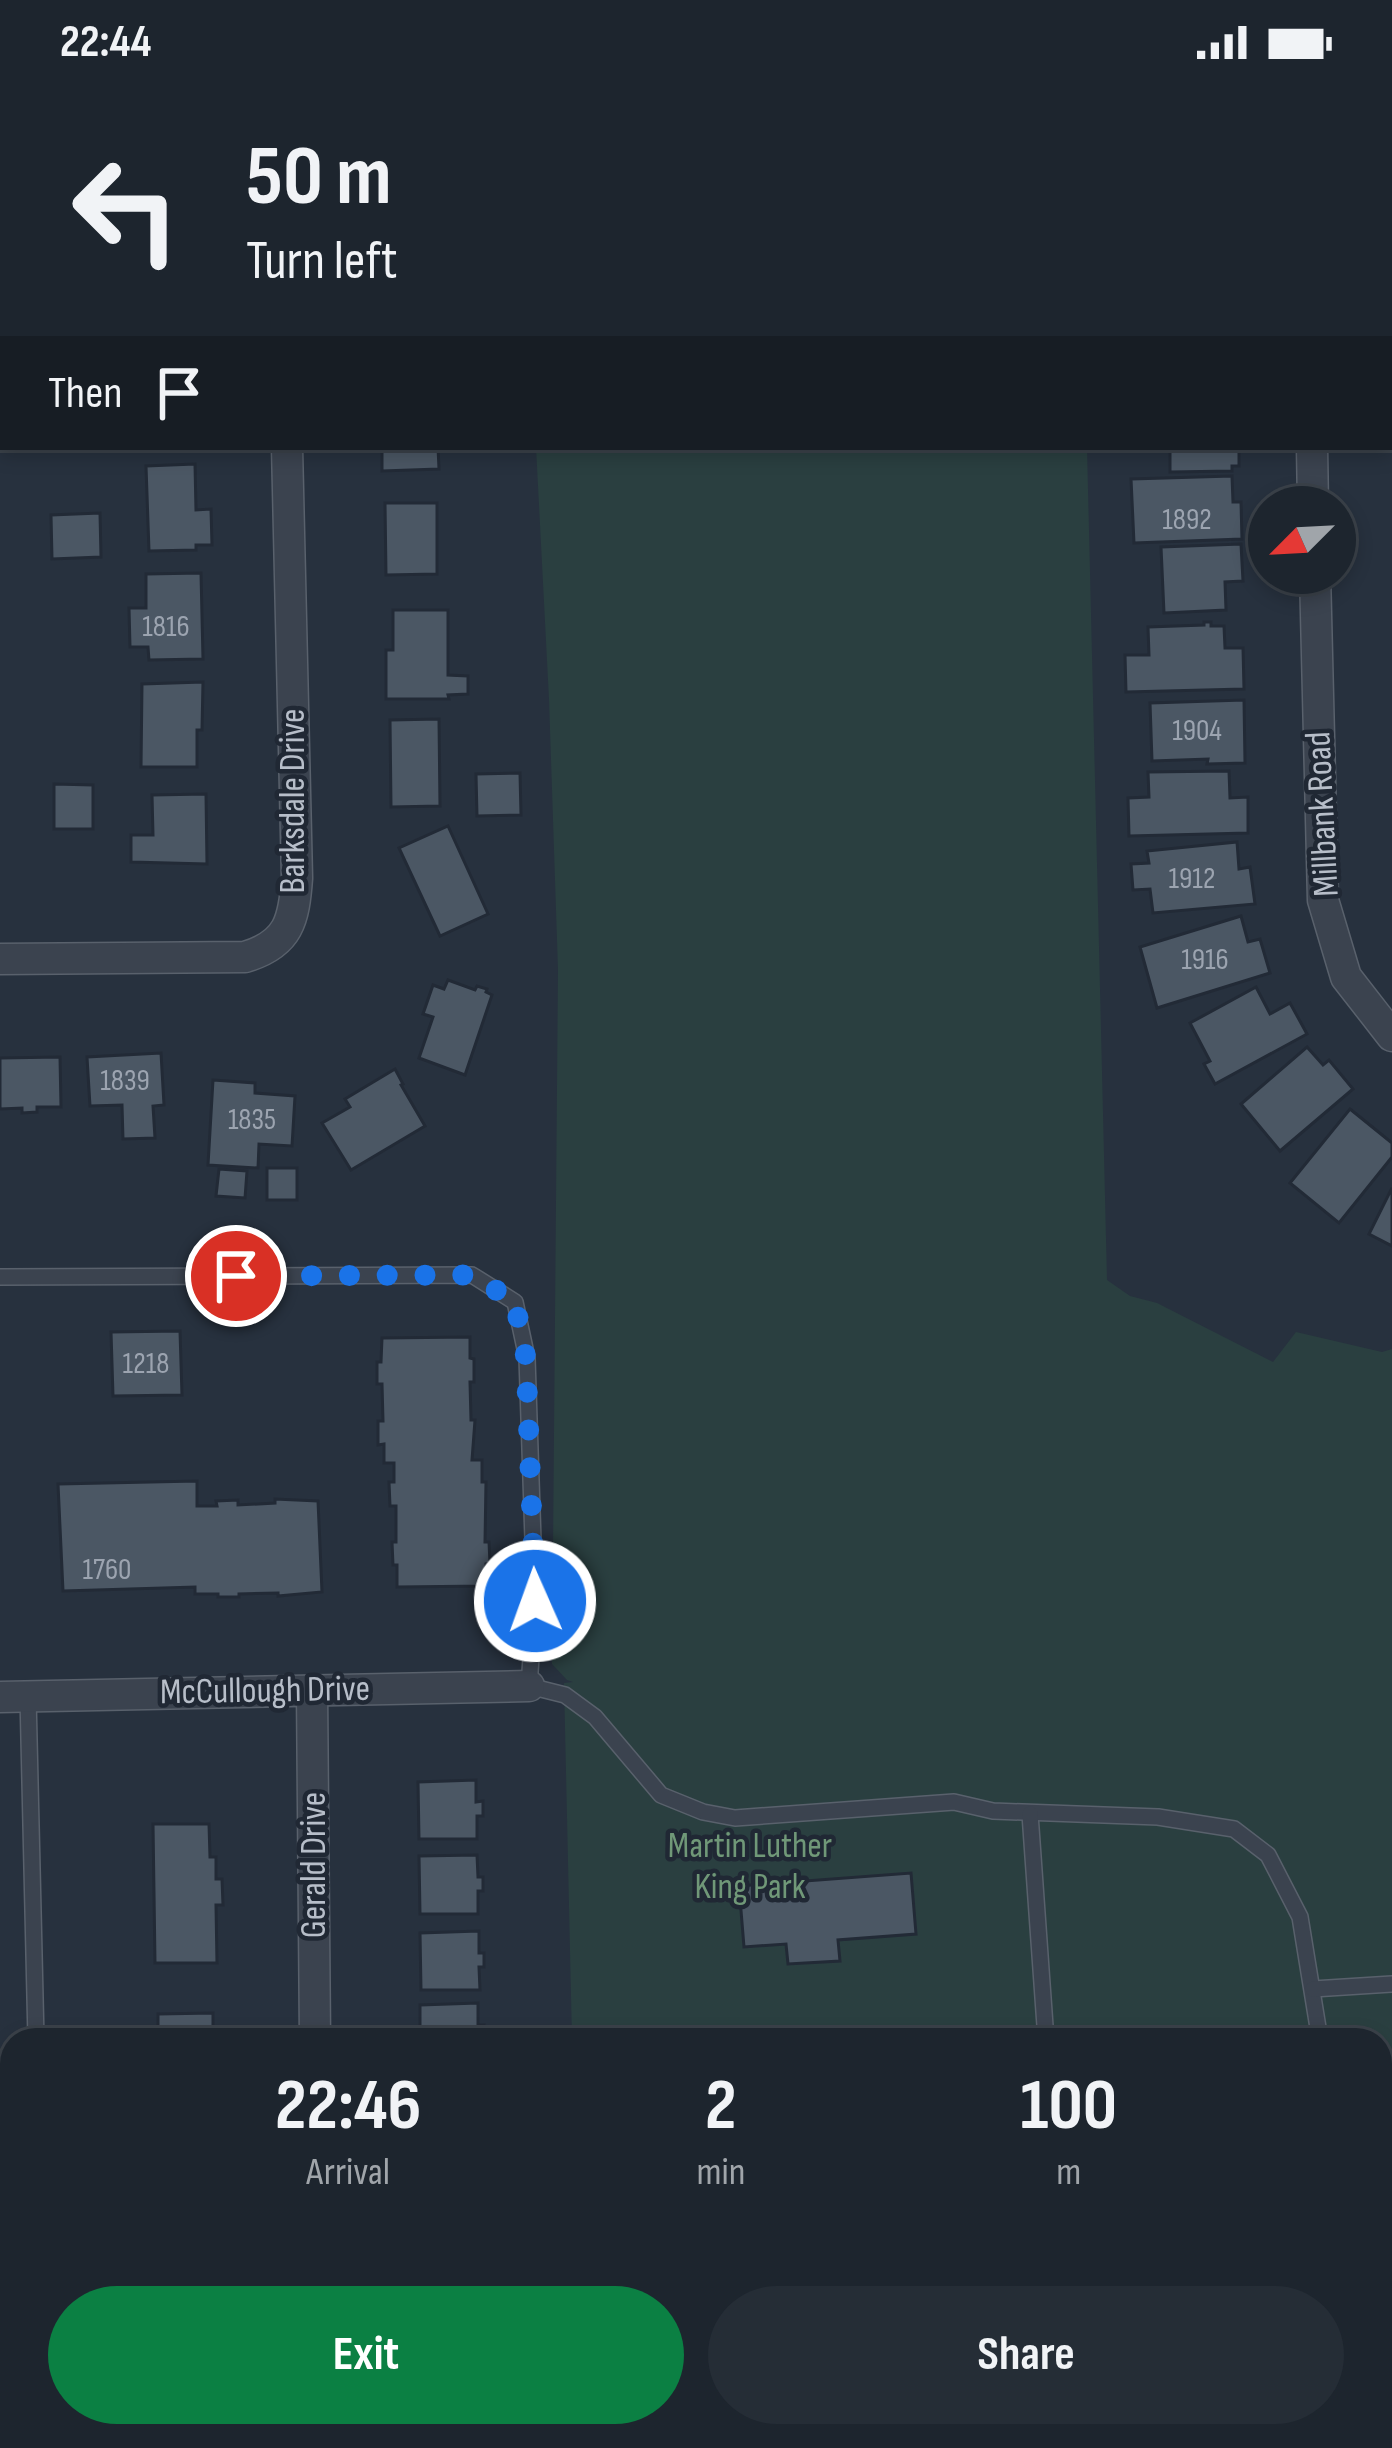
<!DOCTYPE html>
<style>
:root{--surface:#1d252e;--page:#252d36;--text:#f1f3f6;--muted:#a0a5aa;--line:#3b424a;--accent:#0b8043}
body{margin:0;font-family:"Sofia Sans Condensed",sans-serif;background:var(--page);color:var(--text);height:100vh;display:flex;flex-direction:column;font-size:45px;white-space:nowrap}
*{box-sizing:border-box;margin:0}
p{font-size:39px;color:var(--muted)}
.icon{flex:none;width:66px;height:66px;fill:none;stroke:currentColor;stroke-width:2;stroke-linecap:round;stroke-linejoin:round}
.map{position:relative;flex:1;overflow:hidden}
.drawer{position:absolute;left:0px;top:1944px;width:1392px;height:420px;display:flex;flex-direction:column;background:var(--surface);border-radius:36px 36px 0 0;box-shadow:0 6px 18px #0003,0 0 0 3px var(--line)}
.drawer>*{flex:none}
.hud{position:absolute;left:0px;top:0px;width:1392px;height:366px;box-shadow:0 6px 18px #0003,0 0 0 3px var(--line);background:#1d252e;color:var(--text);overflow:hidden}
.needle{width:78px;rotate:246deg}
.controls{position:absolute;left:1248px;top:402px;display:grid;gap:24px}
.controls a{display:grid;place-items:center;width:108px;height:108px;border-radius:50%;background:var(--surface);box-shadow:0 6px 18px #0003,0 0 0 3px var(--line);font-size:60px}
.pin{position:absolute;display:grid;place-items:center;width:102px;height:102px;color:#fff;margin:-51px;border:6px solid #fff;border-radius:50%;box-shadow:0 3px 12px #0007}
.me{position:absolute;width:132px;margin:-66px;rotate:358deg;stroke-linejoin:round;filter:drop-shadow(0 0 9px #0008)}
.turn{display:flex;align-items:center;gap:42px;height:252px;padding:0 48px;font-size:54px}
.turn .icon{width:156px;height:156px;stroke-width:2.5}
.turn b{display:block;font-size:84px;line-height:102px}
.then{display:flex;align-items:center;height:114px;padding:0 48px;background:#0003;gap:24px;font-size:45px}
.eta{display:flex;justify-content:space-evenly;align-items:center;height:204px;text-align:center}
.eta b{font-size:72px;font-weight:700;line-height:84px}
.button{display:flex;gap:24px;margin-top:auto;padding:24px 48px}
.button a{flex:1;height:138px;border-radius:72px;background:var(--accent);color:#fff;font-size:48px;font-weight:700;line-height:138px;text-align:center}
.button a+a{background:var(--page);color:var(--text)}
.status{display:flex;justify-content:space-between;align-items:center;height:84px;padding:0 60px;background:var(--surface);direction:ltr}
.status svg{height:33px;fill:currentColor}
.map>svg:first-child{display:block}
</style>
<div class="status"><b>22:44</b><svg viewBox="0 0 49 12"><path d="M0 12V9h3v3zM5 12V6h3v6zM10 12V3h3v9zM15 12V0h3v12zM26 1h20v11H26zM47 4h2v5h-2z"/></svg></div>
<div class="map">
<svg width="1392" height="2364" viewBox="0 0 1392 2364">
<rect width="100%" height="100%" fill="#27313e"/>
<!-- green -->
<g fill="#2a3f40">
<rect x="517" y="0" width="562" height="3"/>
<path d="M536 363H1087L1107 1196 1130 1212 1157 1219 1273 1278 1296 1248 1382 1268 1392 1265V2364H582V2352H1380V1956H572L564 1599 573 1598 567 1596 552 1580 558 886 549 615Z"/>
</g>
<!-- building -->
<g fill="#4b5764" stroke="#222a36" stroke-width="3">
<path d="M382 363H438L439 385 382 387Z"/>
<path d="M1170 363H1239V382H1232V387L1170 388Z"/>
<path d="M195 380 196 426 211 425 212 461H196V466L149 467 146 382Z"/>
<path d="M1232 392 1233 418H1241L1242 455 1134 459 1131 395Z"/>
<path d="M385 419H437V490L386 491Z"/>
<path d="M100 429 101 473 52 475 51 431Z"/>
<path d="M1241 460 1243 497 1225 498 1226 526 1164 529 1161 463Z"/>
<path d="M201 489 203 575 149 576 148 563H130L129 524H146V490Z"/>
<path d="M393 526H448V591L468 592V610L448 611 449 615H386V566H393Z"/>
<path d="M1204 538H1211V542H1224L1225 564H1243L1244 605 1126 608 1125 571H1149L1148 543 1204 541Z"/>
<path d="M203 598 202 646H197V683H141L142 600Z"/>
<path d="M1244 616 1245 679 1207 680 1208 675 1152 677 1150 619Z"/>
<path d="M439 635 440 722 391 723 390 636Z"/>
<path d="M1229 687 1230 714 1248 713V749L1129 752 1128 714 1149 713 1148 688Z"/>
<path d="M520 689 521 731 477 732 476 690Z"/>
<path d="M54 700 93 701V745H54Z"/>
<path d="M206 710 207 780 131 778V751H153L152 711Z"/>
<path d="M448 742 488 830 440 852 399 764Z"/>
<path d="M1237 758 1239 785 1250 783 1255 820 1153 829 1150 805 1133 806 1131 780 1149 779 1147 767Z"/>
<path d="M1241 832 1248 858 1260 855 1270 889 1157 924 1140 863Z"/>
<path d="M448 896 475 906 477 902 487 905 486 908 492 911 465 991 419 974 433 933 423 930 433 901 444 905Z"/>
<path d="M1256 903 1270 930 1290 919 1307 950 1215 1000 1204 980 1210 977 1190 939Z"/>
<path d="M1307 963 1323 981 1329 976 1353 1005 1280 1067 1241 1020Z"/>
<path d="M161 969 164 1021 153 1022 155 1054 123 1055 122 1021 90 1022 87 973Z"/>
<path d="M60 973 61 1023H37V1028L22 1029V1024L0 1025V974Z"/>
<path d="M395 985 403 1000 401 1001 425 1042 351 1086 322 1039 350 1023 345 1015Z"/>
<path d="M213 996 255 999V1009L295 1012 292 1062 259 1060 258 1084 208 1081Z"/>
<path d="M1350 1025 1392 1059V1073L1339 1139 1290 1099Z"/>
<rect x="267" y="1084" width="30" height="32"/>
<path d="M219 1085 247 1087 245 1114 216 1112Z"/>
<path d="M1392 1104V1162L1369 1150Z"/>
<path d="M180 1247 182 1311 113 1312 111 1248Z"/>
<path d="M470 1253V1274L474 1275V1298H470L471 1336H475L472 1376H482V1398H486L485 1458H489L490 1479 486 1480V1502L397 1503V1481H393L392 1458H396V1422H390L389 1398H394V1379H384V1360L378 1361V1337H383L382 1300H377V1278H381L382 1254Z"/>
<path d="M197 1397V1422H217L216 1417 238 1416V1421L275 1419V1415L318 1417 322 1508 278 1512V1509L239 1510V1513H218V1510H195V1503L63 1507 58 1400Z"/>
<path d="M476 1696V1718L483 1717V1732H477V1755H419L418 1698Z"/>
<path d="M153 1740H209L210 1773H216V1795H222L223 1821H216L217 1879H155Z"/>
<path d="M477 1771 478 1793H483V1807H478V1830H420L419 1772Z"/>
<path d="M911 1789 916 1850 838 1856 840 1877 788 1880 786 1860 744 1863 739 1802Z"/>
<path d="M479 1847V1869H484V1883H479L480 1906H421L420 1849Z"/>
<path d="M478 1919V1941H484V1955L420 1956V1921Z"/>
<path d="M213 1929V1956H158V1930Z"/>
<path d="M145 2352H230V2358L145 2361Z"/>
<rect x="415" y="2352" width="93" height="12"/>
</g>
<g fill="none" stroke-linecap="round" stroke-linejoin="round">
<defs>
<g id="lane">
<path d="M0 1193 472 1191 515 1218 527 1274 535 1517 529 1602 565 1611 595 1633 661 1711 703 1728 735 1734 954 1718 993 1727 1158 1733 1234 1745 1268 1771 1300 1833 1320 1956"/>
<path d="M28 1612 36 1956"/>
<path d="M1030 1730 1046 1956"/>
<path d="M1313 1905 1392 1900"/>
<path d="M1380 2164 1392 2163"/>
<path d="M1377 2352 1379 2364"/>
</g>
<g id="street">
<path d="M277 0V3"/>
<path d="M1389 167 1392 156"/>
<path d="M1312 363 1313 423"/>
<path d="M1315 489 1323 816 1346 893 1392 952"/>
<path d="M0 875 245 873C289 860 294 836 297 794L287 363"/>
<path d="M312 1606 315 1956"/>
<path d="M0 1613 529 1602"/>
<path d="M318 2352V2364"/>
</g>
</defs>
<!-- lane casing -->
<use href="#lane" stroke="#59616c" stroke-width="18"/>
<!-- street casing -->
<use href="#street" stroke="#59616c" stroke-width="33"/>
<!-- lane -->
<use href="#lane" stroke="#3b434f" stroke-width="15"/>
<!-- street -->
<use href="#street" stroke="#3b434f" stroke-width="30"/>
</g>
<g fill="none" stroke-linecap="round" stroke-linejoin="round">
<!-- route -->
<path stroke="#1a73e8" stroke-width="21" stroke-dasharray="0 37.8" d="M236 1192 472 1191 515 1218 526 1274 535 1517"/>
</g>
<g text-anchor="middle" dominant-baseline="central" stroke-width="9" stroke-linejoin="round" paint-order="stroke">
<!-- number labels -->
<g font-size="30" fill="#9ca4b0">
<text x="1187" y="436">1892</text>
<text x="166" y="543">1816</text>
<text x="1197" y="647">1904</text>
<text x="1192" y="795">1912</text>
<text x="1205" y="876">1916</text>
<text x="125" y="997">1839</text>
<text x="252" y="1036">1835</text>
<text x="146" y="1280">1218</text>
<text x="107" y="1486">1760</text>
</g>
<!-- street labels -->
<g font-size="36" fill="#b7bec9" stroke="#202834">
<text transform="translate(293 717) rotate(-90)">Barksdale Drive</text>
<text transform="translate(1323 730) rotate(-93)">Millbank Road</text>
<text transform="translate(265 1607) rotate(-1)">McCullough Drive</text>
<text transform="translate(314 1781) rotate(-90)">Gerald Drive</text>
</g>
<!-- park labels -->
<g font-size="36" fill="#709878" stroke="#202834">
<text x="750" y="1762">Martin Luther<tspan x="750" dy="41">King Park</tspan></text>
</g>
</g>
</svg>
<div class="controls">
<a><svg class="needle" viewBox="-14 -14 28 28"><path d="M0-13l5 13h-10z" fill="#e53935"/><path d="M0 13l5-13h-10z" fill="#a0a5aa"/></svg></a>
</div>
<div class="pin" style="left:236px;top:1192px;background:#d93025"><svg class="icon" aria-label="arrive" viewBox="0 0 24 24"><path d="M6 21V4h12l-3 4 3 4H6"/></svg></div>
<svg class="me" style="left:535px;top:1517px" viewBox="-20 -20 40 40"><circle r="17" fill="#1a73e8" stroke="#fff" stroke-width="3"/><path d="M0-11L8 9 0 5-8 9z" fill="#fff"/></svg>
<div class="hud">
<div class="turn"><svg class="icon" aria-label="left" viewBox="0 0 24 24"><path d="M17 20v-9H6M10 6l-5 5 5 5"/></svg><div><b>50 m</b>Turn left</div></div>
<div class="then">Then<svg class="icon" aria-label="arrive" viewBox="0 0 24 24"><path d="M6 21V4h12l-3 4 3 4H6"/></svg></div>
</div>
<section class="drawer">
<div class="eta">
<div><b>22:46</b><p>Arrival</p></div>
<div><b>2</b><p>min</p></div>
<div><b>100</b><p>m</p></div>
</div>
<div class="button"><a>Exit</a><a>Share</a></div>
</section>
</div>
